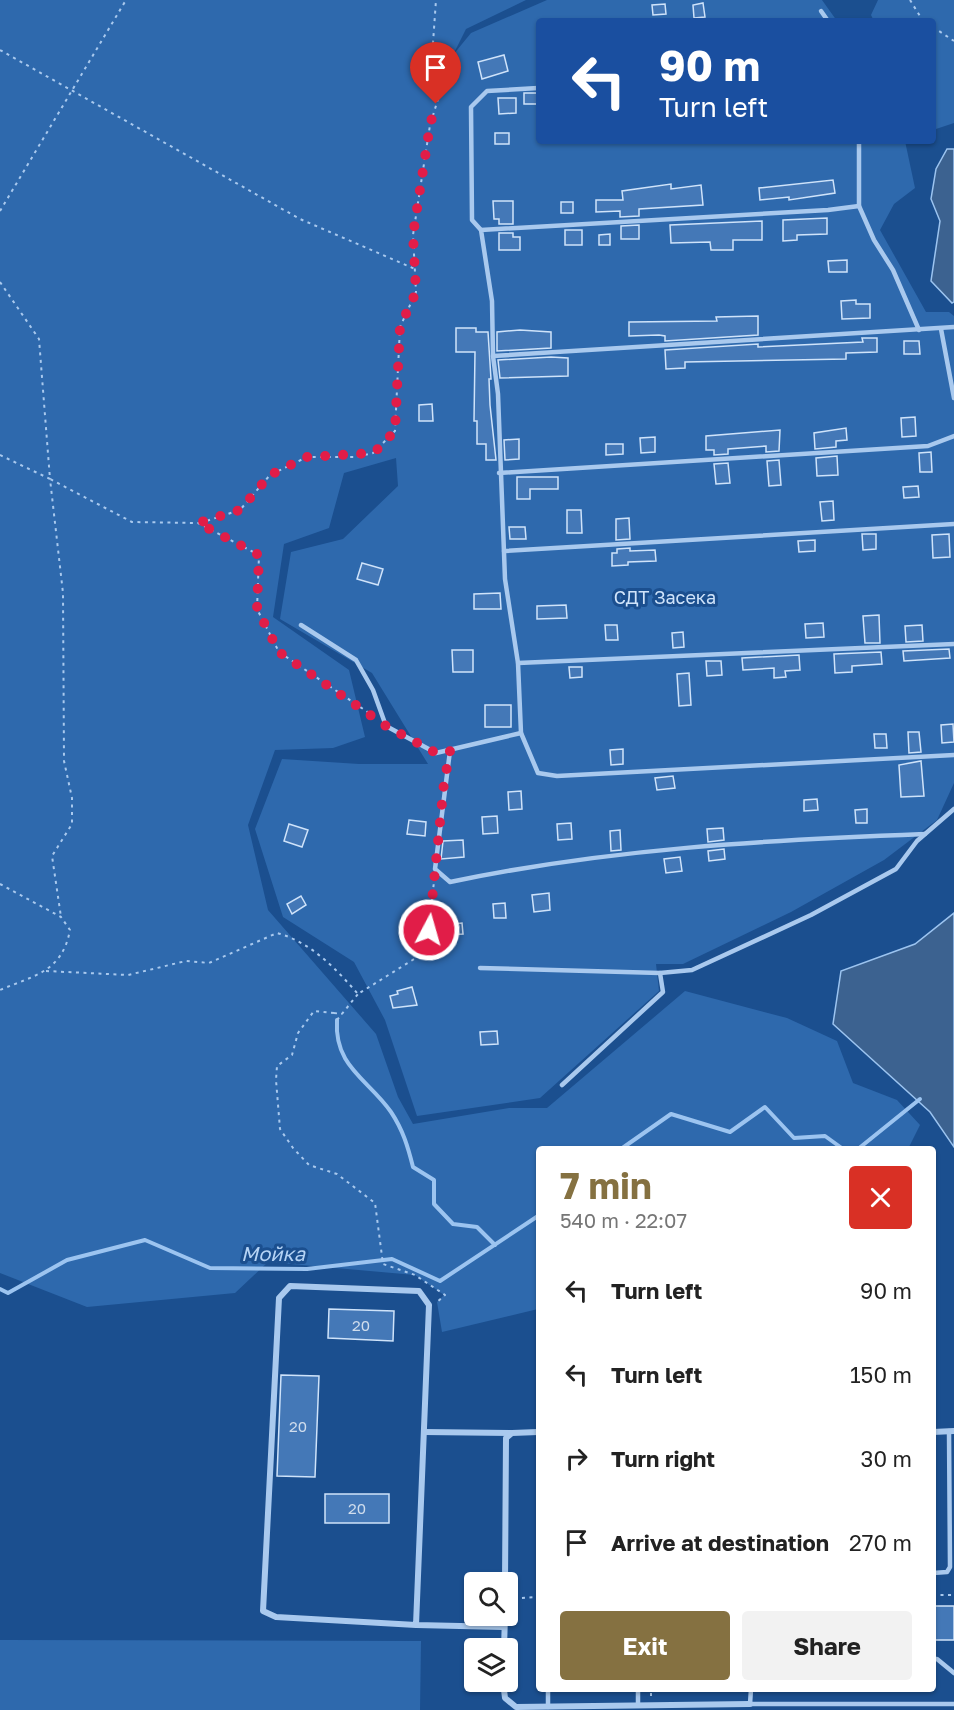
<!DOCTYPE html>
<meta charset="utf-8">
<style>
:root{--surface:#fff;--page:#f2f2f2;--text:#222;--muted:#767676;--accent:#857141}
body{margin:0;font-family:"Golos Text",sans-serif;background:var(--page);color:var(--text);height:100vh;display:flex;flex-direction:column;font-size:22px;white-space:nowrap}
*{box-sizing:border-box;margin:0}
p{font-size:20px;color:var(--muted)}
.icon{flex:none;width:33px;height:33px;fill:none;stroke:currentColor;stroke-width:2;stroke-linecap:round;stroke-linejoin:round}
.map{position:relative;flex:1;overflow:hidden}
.side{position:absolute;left:536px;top:1146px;width:400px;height:546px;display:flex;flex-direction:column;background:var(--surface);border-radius:6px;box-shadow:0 2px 4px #0004}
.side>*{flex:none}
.banner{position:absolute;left:536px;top:18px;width:400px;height:126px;border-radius:6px;box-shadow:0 2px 4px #0004;background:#1a4fa0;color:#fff;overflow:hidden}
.buttons{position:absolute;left:464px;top:1572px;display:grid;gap:12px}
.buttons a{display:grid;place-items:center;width:54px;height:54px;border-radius:6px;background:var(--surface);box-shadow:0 2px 4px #0004;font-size:30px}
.pin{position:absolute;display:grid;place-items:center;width:51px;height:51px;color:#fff;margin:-62px -26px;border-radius:50% 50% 50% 0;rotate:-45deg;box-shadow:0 0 6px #0007}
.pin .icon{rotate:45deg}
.me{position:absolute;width:66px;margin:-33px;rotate:6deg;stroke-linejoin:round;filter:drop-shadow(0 0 4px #0008)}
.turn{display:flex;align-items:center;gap:21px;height:126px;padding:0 24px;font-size:27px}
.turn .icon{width:78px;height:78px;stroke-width:2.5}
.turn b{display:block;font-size:42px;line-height:51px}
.round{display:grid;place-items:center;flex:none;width:63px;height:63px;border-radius:6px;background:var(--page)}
.headline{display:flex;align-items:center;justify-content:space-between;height:102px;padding:0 24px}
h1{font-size:36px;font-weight:700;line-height:45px;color:var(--accent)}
.cta{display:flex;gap:12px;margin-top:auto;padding:12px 24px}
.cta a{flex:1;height:69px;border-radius:6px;background:var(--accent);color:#fff;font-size:24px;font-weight:700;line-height:69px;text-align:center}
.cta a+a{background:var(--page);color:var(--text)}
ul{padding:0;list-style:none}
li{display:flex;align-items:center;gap:18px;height:84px;padding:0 24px}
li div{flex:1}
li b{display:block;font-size:22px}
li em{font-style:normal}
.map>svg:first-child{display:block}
</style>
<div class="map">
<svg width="954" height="1710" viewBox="0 0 954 1710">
<rect width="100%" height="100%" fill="#1b4f8f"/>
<!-- green -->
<g fill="#2e69ad">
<path d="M0 0H526L466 29 453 55 471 33 547 0H822L837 21H538V141H905L915 188 894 204 880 230 926 312H949L954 316V783L937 820 884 860 791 912 683 964H656L659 991 540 1098 417 1116 385 1020 354 962 283 917 255 829 282 759 359 764H428L372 673 280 619 291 552 343 539 398 486 396 458 344 473 329 528 284 544 273 617 349 670 365 737 333 748 275 750 248 825 268 910 376 1034 398 1097 413 1124 509 1108H547L685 991 787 1018 837 1041 853 1083 897 1100 920 1125 908 1149H538V1309L442 1332 437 1302 444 1295 415 1275 268 1262 235 1293 87 1307 0 1273Z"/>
<path d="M878 0H954V123L933 130V21H874L871 15Z"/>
<path d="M0 1640 421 1641 420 1710H0Z"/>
</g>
<!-- water -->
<g fill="#3c6290" stroke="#9cc4f0" stroke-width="1.5">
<path d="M947 149H954V302L952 303 931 281 940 221 931 199 936 169Z"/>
<path d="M954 913V1147L930 1112 833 1024 841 971 915 944Z"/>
</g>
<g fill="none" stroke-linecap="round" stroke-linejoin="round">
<!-- stream -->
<g stroke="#9cc4f0" stroke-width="4">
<path d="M337 1020C334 1067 368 1079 391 1112 403 1130 408 1147 413 1167L434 1180V1204L453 1224 477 1227 495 1245"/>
<path d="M621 1149 671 1114 730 1132 765 1107 794 1138 825 1136 843 1149"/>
<path d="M858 1149 920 1099"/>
<path d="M0 1289 8 1293 67 1260 145 1240 210 1268 307 1269 392 1259 440 1281 538 1216"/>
</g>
</g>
<!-- building -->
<g fill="#4478b7" stroke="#cfe3fa" stroke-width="1.5">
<path d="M703 3 705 17 694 18 693 5Z"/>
<path d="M665 4 666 14 653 15 652 5Z"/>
<path d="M504 55 508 71 482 79 478 62Z"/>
<rect x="524" y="93" width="13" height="11"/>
<path d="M498 98H516V113L499 114Z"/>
<rect x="495" y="133" width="14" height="11"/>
<path d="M833 180 835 193 789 200V197L760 200 759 188Z"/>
<path d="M671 184V189L701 185 703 205 639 209V216L620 217V211L596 212V200H623L622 191Z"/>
<path d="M493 201H513V224H499V219H494Z"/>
<rect x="561" y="202" width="12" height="11"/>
<path d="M827 218V234L797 235V240L783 241V220Z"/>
<path d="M762 221V240H733V250H711L710 242 671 243 670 225Z"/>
<path d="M639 225V239H621V226Z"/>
<rect x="565" y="230" width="17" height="15"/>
<path d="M499 233H513V237H520V250H499Z"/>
<path d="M610 234V245H599V235Z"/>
<path d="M847 260V272H829L828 261Z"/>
<path d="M856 300V304H870V318L842 319 841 301Z"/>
<path d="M758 316V335L665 341V336L659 335 629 336V322L717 321 716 317Z"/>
<path d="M456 328H476V332H488L491 379H489L490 405 496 460H486V444H477V421H474L475 352H456Z"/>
<path d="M520 330 551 332V348L497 351V332Z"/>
<path d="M862 338H877V352L846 353V359L685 362V368L666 369 665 350 758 344V347L863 342Z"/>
<path d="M904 341H919L920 354H904Z"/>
<path d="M551 357 568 358V376L500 378 498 360Z"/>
<path d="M432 404 433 421H419V405Z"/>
<path d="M915 417 916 436 902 437 901 418Z"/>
<path d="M846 428 847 440 836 441V447L815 449 814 433Z"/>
<path d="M780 430 779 451 766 452V446L728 449V454L714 455V450H706V436Z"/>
<path d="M655 437V452L641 453 640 438Z"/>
<path d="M519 439V459L505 460 504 440Z"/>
<path d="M606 444H623V454L606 455Z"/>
<path d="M931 452 932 472H920L919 453Z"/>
<path d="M837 456 838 475 817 476 816 458Z"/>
<path d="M779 460 781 485 769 486 767 461Z"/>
<path d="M728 463 730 483 716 484 714 464Z"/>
<path d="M517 477H558V489H530V499H517Z"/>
<path d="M918 486 919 497 904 498 903 487Z"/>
<path d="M833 501 834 520 822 521 820 502Z"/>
<path d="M567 510H581L582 533H567Z"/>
<path d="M629 518 630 539 616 540V519Z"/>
<path d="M509 527H525L526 539H510Z"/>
<path d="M862 534H876V549L863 550Z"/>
<path d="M949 534 950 557 933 558 932 535Z"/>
<path d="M815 540V551L799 552 798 541Z"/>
<path d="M630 548V551L655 550 656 561 628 562V565L612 566V553H617V549Z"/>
<path d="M362 563 383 569 378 585 357 579Z"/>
<path d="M500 593 501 609H474V594Z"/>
<path d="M566 605 567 618 537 619V606Z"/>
<path d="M879 615 880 643H865L863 616Z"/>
<path d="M823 623 824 637 806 638 805 624Z"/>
<path d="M605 625H617L618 640H606Z"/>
<path d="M922 625 923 641 906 642 905 626Z"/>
<path d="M683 632 684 647 673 648 672 633Z"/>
<path d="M949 649 950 658 904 661 903 651Z"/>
<path d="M452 650H473V672H453Z"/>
<path d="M881 652 882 664 852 666V672L835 673 834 654Z"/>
<path d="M799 655 800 670 785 671 786 677 774 678V668L743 670 742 658Z"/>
<path d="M706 661H721L722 675 707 676Z"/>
<path d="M569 667H582V677L570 678Z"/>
<path d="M689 673 691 705 679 706 677 674Z"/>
<rect x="485" y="705" width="26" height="22"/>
<path d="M953 724 954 742 942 743 941 725Z"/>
<path d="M908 732H919L921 752 909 753Z"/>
<path d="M874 734H886L887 748H875Z"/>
<path d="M623 749V764L611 765 610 750Z"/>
<path d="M921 761 924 796 901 797 899 765Z"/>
<path d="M673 776 675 788 657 790 655 778Z"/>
<path d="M521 791 522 809 509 810 508 792Z"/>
<path d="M817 799 818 810 804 811V800Z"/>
<path d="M867 809V823H856L855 810Z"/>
<path d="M497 816 498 833 483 834 482 817Z"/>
<path d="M409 820 426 822 425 836 407 834Z"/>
<path d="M571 823 572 839 558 840 557 824Z"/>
<path d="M289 824 308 830 302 847 284 841Z"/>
<path d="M723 828 724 840 708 842 707 829Z"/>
<path d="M620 830 621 850 611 851 610 831Z"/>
<path d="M463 840 464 857 441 859 443 841Z"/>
<path d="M724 849 725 859 709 861 708 851Z"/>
<path d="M680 857 682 871 666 873 664 859Z"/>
<path d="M549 893 550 910 534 912 532 895Z"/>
<path d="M301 896 306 905 292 914 287 904Z"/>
<path d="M505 903 506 918H494L493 904Z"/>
<path d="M462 923 463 934 442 935V925Z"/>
<path d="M412 987 417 1005 393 1008 390 996 398 994 397 991Z"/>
<path d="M497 1031 498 1044 481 1045 480 1032Z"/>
<path d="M329 1309 394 1311 393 1341 328 1338Z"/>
<path d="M281 1375 319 1376 315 1477 277 1476Z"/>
<rect x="325" y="1494" width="64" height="29"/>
<rect x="933" y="1606" width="21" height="34"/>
</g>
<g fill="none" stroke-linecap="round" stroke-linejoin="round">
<!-- path -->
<g stroke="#a9c9ee" stroke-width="2" stroke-dasharray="3 4.5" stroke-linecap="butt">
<path d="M910 0 923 21"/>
<path d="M933 27 954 41"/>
<path d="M0 50 300 219 415 269"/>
<path d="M0 211 126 0"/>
<path d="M0 282 39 339 50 479 132 522 198 523 259 555 257 609 279 652 372 715"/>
<path d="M0 455 50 479 63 593 64 761 72 798V824L52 856 61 917"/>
<path d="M200 523 240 510 270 475 307 457H356L373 453 395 431 400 327 416 292 413 235 430 125 443 83 433 43 436 0"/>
<path d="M0 884 61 917 70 930C62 972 35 975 0 990"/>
<path d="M46 971 128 975 186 961 209 963 277 933C311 942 336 969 358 994L427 951 434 881"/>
<path d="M334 1013 314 1011 298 1033 292 1055 277 1066 276 1080 280 1129 293 1148 309 1165 337 1174 375 1203 383 1264 415 1275 445 1295 437 1302"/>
<path d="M337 1020 358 994"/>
<path d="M933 1595H954"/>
<path d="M507 1599 538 1597"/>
<path d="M651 1696V1689"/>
</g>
<!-- lane -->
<g stroke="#a9c9ee" stroke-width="4.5">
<path d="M821 11 828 21"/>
<path d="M859 141V206L874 240 893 270 919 330"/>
<path d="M859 206 828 210 481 230 492 301 493 356 498 394 505 579 518 663 521 733 538 773 557 776 954 755"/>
<path d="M481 230 472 220 471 107 487 91 538 88"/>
<path d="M941 329 954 398"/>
<path d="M493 356 954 327"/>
<path d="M499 473 928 446 954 436"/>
<path d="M504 551 954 524"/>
<path d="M301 625 356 660 373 690 386 726 436 753 521 733"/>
<path d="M518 663 954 644"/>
<path d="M450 751 435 869 450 882C607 849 765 840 925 834"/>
<path d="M480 968 660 973 692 970 811 915 896 869 917 841 954 809"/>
<path d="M562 1085 663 992 660 973"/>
<path d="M933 1573 947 1572 950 1567 949 1431"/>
<path d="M933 1659H937L954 1673"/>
<path d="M548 1689V1707"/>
<path d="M751 1689 750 1704H954"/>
<path d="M638 1705V1689"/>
</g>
<!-- street -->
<g stroke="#a9c9ee" stroke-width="6">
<path d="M424 1432 511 1433"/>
<path d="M933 1432 954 1431"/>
<path d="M505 1582 506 1438 512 1433 538 1432"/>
<path d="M416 1625 276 1617 263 1611 279 1298 290 1286 419 1291 429 1305 416 1625 504 1627"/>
<path d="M504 1648 505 1616"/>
<path d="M503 1682 505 1698 516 1707 750 1704"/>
</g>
<!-- path-bridge -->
<path stroke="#a9c9ee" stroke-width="2" stroke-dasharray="3 4.5" stroke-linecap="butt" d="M334 1013 342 1014"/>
</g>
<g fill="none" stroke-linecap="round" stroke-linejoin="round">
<!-- route -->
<path stroke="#e11d48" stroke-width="10" stroke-dasharray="0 18" d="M429 930 444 783 450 751 436 753 386 726 279 652 257 609 259 555 198 523 240 510 270 475 307 457 374 453 395 431 400 327 416 292 413 235 430 125 436 104"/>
</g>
<g text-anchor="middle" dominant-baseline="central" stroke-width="6" stroke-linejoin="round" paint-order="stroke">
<!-- number labels -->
<g font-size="15" fill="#d0dded">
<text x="361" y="1325">20</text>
<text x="298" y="1426">20</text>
<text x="357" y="1508">20</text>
</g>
<!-- park labels -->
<g font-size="18" fill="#cfe3fa" stroke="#1b4f8f">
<text x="665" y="597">СДТ Засека</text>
</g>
<!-- water labels -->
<g font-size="20" font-style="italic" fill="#b5d3f5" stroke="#1b4f8f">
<text x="273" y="1253">Мойка</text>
</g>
</g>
</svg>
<div class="buttons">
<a><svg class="icon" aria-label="search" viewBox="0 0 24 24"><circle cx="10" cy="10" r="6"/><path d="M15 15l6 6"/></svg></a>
<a><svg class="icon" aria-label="layers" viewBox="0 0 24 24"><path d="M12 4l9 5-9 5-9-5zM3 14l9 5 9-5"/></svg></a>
</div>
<div class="pin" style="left:436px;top:104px;background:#d93025"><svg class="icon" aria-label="arrive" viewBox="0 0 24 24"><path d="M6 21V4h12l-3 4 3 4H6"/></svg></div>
<svg class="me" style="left:429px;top:930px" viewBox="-20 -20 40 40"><circle r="17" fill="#e11d48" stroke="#fff" stroke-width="3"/><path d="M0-11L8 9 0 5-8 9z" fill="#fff"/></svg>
<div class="banner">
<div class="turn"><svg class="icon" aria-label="left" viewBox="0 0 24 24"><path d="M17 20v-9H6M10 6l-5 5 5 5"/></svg><div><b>90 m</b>Turn left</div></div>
</div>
<section class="side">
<div class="headline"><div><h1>7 min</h1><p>540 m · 22:07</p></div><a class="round" style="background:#d93025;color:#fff"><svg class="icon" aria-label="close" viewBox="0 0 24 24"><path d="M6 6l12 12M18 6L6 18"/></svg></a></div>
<ul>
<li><svg class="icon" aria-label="left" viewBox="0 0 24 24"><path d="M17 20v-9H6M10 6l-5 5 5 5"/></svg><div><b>Turn left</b></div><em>90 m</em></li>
<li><svg class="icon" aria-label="left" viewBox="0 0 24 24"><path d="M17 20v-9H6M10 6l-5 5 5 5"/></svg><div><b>Turn left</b></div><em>150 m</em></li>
<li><svg class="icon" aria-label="right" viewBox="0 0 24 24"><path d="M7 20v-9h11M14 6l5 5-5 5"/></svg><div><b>Turn right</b></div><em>30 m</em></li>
<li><svg class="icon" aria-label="arrive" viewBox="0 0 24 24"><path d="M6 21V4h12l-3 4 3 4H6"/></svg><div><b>Arrive at destination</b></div><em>270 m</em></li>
</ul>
<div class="cta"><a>Exit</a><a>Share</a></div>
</section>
</div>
